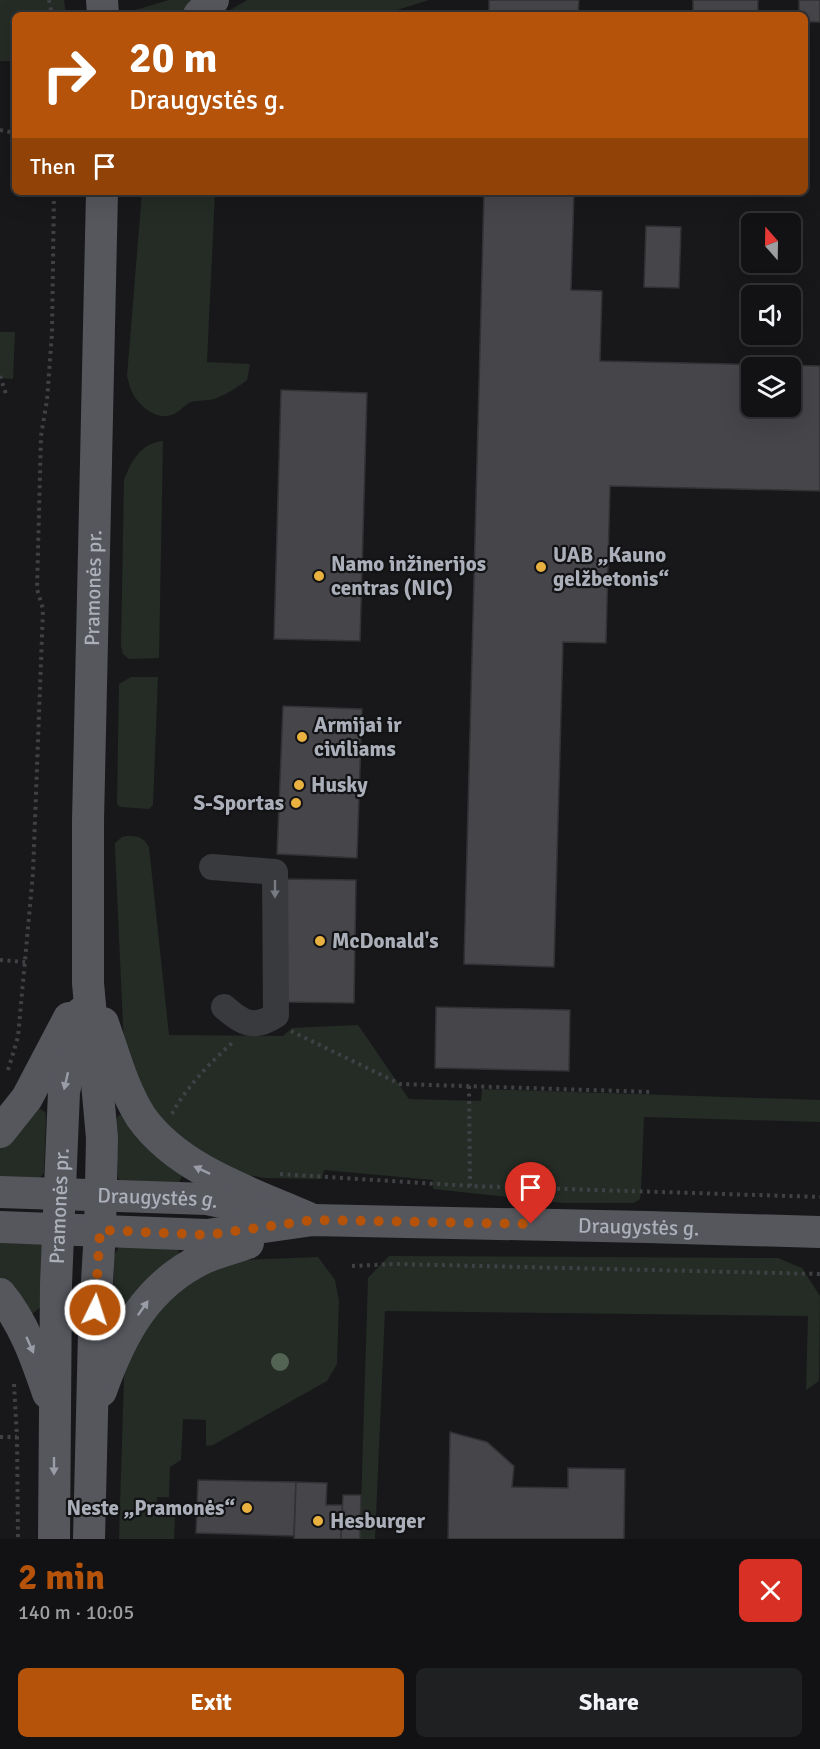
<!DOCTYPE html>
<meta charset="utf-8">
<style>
:root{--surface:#121214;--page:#1f2022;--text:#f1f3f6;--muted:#9c9ea0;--line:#313234;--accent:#b45309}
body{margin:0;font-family:Signika,sans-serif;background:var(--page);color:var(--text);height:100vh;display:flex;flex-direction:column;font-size:22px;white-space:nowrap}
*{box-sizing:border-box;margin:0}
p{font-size:20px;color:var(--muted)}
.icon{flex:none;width:33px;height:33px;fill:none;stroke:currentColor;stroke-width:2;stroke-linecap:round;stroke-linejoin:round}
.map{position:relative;height:1539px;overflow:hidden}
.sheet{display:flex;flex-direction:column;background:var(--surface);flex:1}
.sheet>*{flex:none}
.hud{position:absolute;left:12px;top:12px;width:796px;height:183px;border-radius:9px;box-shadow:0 6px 24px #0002,0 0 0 2px var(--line);background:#b45309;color:#fff;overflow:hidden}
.needle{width:39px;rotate:340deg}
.controls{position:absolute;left:741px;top:213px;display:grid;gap:12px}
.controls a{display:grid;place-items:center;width:60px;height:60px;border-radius:9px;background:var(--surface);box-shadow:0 6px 24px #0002,0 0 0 2px var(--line);font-size:30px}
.pin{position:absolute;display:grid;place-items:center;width:51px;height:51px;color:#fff;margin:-62px -26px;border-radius:50% 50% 50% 0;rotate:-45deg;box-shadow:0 0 6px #0007}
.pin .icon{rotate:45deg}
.me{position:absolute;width:66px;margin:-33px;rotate:4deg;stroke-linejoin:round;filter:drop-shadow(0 0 4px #0008)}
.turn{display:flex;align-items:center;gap:21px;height:126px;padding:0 18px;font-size:27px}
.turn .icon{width:78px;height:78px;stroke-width:2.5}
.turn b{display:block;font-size:42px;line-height:51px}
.then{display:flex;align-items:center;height:57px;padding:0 18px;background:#0003;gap:12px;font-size:22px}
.round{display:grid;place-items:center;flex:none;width:63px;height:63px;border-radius:9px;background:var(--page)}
.summary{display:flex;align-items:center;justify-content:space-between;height:102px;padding:0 18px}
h1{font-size:36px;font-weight:700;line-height:45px;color:var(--accent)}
.button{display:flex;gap:12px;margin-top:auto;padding:12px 18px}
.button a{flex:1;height:69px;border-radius:9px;background:var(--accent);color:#fff;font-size:24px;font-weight:700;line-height:69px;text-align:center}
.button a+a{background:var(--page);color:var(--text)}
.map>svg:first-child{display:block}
</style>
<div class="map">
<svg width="820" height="1539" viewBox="0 0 820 1539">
<rect width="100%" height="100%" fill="#18181a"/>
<!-- green -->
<g fill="#242c25">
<path d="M0 0H64L66 15H15V61H0Z"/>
<path d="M169 0H199L185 15H135V10Z"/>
<path d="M247 0H429L381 15H222Z"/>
<path d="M142 192H215L207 362 250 364 247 380C238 387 226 395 214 399 207 401 199 400 191 402 182 406 178 415 167 416 154 418 139 405 133 394 130 389 129 382 127 376Z"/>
<path d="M0 332H15L13 379 0 378Z"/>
<path d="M163 441 159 658 129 659 123 654 121 646 124 480C131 461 141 443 163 441Z"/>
<path d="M131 677H158L153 805 149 809 120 807 117 804 119 684Z"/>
<path d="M127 836C137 836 144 837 149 847L169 1035 283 1036 292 1028 358 1025 409 1099 481 1101 482 1089 820 1100V1122L644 1117 641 1191 640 1199 634 1203H564L433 1189V1180L324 1170 322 1179 265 1178 231 1172 193 1153 150 1107 124 1047 115 848V843L122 837Z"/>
<path d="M40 1109 45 1112 46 1116 44 1173 39 1179 0 1180V1145L32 1110Z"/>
<path d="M124 1113 182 1176 179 1182 174 1184 121 1181 118 1178 115 1121 118 1116Z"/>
<path d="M0 1243 42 1244 41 1307 32 1314 0 1281Z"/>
<path d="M119 1247 178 1248 179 1255 122 1312 115 1311 113 1308 114 1255Z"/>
<path d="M389 1256 778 1258 802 1268 820 1296 819 1381 806 1390 808 1316 385 1311 375 1539H360L368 1278Z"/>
<path d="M318 1257 335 1280 339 1301 337 1364 327 1381 213 1445 206 1446V1420L183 1419 181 1460 170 1467 169 1497H157L156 1516 175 1517 174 1539H119L124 1378 132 1341 174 1287 238 1260Z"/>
</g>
<!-- building -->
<g fill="#45454a" stroke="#323235" stroke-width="1.5" fill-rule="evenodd">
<path d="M489 0H579L578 15H489Z"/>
<rect x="693" y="0" width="65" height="15"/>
<path d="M799 0H820V22H806V15H799Z"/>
<path d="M484 192H574L571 290 602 291 600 361 820 366V491L610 486 606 643 563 642 554 967 464 964ZM752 368H790V406H752Z"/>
<path d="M646 226 681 227 679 288 644 287Z"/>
<path d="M281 390 367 393 360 641 274 639Z"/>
<path d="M283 706 362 709 357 858 277 854Z"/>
<path d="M285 879 356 880 354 1003 283 1002Z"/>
<path d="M436 1007 570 1010 569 1071 435 1068Z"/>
<path d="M450 1432 487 1442 514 1466 512 1487 568 1488V1468L625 1469 624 1539H448Z"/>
<path d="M198 1480 296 1482 294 1536 196 1533Z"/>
<path d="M296 1482 327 1483 326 1505H343L341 1539H294Z"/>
<path d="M343 1495H361L360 1539H341Z"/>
<path d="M160 1503 171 1504V1514H160Z"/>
</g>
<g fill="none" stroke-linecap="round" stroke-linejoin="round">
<!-- path -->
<g stroke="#3f4145" stroke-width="4" stroke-dasharray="3 4.5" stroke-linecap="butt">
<path d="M49 0 52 15"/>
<path d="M0 130 15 133"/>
<path d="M0 376 7 397"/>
<path d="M0 960 25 962"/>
<path d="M291 1031 400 1084 653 1092"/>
<path d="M8 1070 18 1037 33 873 43 609 37 589 41 436 47 400 52 333 54 192"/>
<path d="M469 1086 470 1186"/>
<path d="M172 1114C186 1087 211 1062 233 1042"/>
<path d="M280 1174 470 1186 820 1197"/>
<path d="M352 1266 395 1264 820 1274"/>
<path d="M14 1384 17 1437 18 1539"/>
<path d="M0 1437H17"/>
</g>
<!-- minor -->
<path stroke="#393a3e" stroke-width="26" d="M212 867 275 872 276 1015C254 1030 242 1023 224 1007"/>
<!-- major -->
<g stroke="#55575d" stroke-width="32">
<path d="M102 0 103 15"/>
<path d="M199 15 213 0"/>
<path d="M103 1023C114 1054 123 1089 141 1117 179 1171 255 1194 313 1220"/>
<path d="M0 1132 27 1098 69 1018"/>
<path id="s1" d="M0 1192 207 1199 256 1209"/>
<path id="s2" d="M0 1227 207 1235 313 1220 647 1227 820 1232"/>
<path d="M0 1294C24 1323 36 1358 48 1393"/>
<path d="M101 1391C121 1334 147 1285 204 1258 218 1252 234 1248 248 1243"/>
<path id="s3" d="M54 1539 56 1284 64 1092 81 1013"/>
<path id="s4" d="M89 1539 94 1333 100 1230 102 1138 88 983V821L102 192"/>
</g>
</g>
<!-- trees -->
<circle fill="#536455" cx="280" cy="1362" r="9"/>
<!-- one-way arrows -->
<defs><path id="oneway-solid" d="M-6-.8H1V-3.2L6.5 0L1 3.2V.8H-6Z" transform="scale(1.5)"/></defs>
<use fill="#787a82" href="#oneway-solid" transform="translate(275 889) rotate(90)"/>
<g fill="#9a9da7">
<use href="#oneway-solid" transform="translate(66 1081) rotate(103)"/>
<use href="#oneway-solid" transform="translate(202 1170) rotate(-155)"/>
<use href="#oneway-solid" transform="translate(143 1308) rotate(-55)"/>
<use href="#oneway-solid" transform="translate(30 1345) rotate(66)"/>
<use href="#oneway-solid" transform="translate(54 1466) rotate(90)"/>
</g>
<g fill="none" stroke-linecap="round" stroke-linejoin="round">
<!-- route -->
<path stroke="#b45309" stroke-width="10" stroke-dasharray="0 18" d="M95 1310 100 1230 207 1235 313 1220 531 1224"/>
</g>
<!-- markers -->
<g fill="#e9b240" stroke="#131315" stroke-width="2">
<circle cx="541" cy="567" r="6"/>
<circle cx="319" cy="576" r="6"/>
<circle cx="302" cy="737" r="6"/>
<circle cx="299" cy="785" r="6"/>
<circle cx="296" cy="803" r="6"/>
<circle cx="320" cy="941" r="6"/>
<circle cx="247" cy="1508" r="6"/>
<circle cx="318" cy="1521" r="6"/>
</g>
<g text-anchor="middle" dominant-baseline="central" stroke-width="4.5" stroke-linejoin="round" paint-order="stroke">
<!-- poi labels -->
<g font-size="21" font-weight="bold" fill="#abafb9" stroke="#131315" text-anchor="start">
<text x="553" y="555">UAB „Kauno<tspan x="553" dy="24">gelžbetonis“</tspan></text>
<text x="331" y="564">Namo inžinerijos<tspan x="331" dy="24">centras (NIC)</tspan></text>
<text x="314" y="725">Armijai ir<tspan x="314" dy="24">civiliams</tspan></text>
<text x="311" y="785">Husky</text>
<text x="284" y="803" text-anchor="end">S-Sportas</text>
<text x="332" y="941">McDonald's</text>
<text x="235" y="1508" text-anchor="end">Neste „Pramonės“</text>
<text x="330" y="1521">Hesburger</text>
</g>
<!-- street labels -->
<g font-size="21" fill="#abafb9" stroke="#131315">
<text stroke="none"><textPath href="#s4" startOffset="952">Pramonės pr.</textPath></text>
<text stroke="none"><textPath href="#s1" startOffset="158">Draugystės g.</textPath></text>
<text stroke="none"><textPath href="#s3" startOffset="333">Pramonės pr.</textPath></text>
<text stroke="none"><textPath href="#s2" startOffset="640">Draugystės g.</textPath></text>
</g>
</g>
</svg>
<div class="controls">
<a><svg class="needle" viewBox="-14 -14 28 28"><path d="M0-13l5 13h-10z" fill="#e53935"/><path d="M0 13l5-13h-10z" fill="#9c9ea0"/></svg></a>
<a><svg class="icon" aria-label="sound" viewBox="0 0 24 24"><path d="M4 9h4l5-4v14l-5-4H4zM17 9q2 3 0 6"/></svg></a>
<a><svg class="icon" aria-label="layers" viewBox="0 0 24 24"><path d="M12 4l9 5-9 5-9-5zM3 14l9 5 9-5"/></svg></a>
</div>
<div class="pin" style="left:531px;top:1224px;background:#d93025"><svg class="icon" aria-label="arrive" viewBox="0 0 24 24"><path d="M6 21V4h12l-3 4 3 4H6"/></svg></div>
<svg class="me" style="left:95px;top:1310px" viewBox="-20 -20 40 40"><circle r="17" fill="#b45309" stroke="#fff" stroke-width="3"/><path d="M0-11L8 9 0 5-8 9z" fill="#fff"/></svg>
<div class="hud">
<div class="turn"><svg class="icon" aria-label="right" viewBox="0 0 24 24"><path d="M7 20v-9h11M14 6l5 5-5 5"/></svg><div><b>20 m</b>Draugystės g.</div></div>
<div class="then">Then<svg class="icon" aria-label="arrive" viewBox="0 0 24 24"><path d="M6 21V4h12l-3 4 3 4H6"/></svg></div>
</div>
</div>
<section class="sheet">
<div class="summary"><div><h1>2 min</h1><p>140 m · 10:05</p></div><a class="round" style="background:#d93025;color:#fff"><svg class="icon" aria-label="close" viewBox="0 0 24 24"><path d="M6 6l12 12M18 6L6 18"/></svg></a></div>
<div class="button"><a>Exit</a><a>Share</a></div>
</section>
